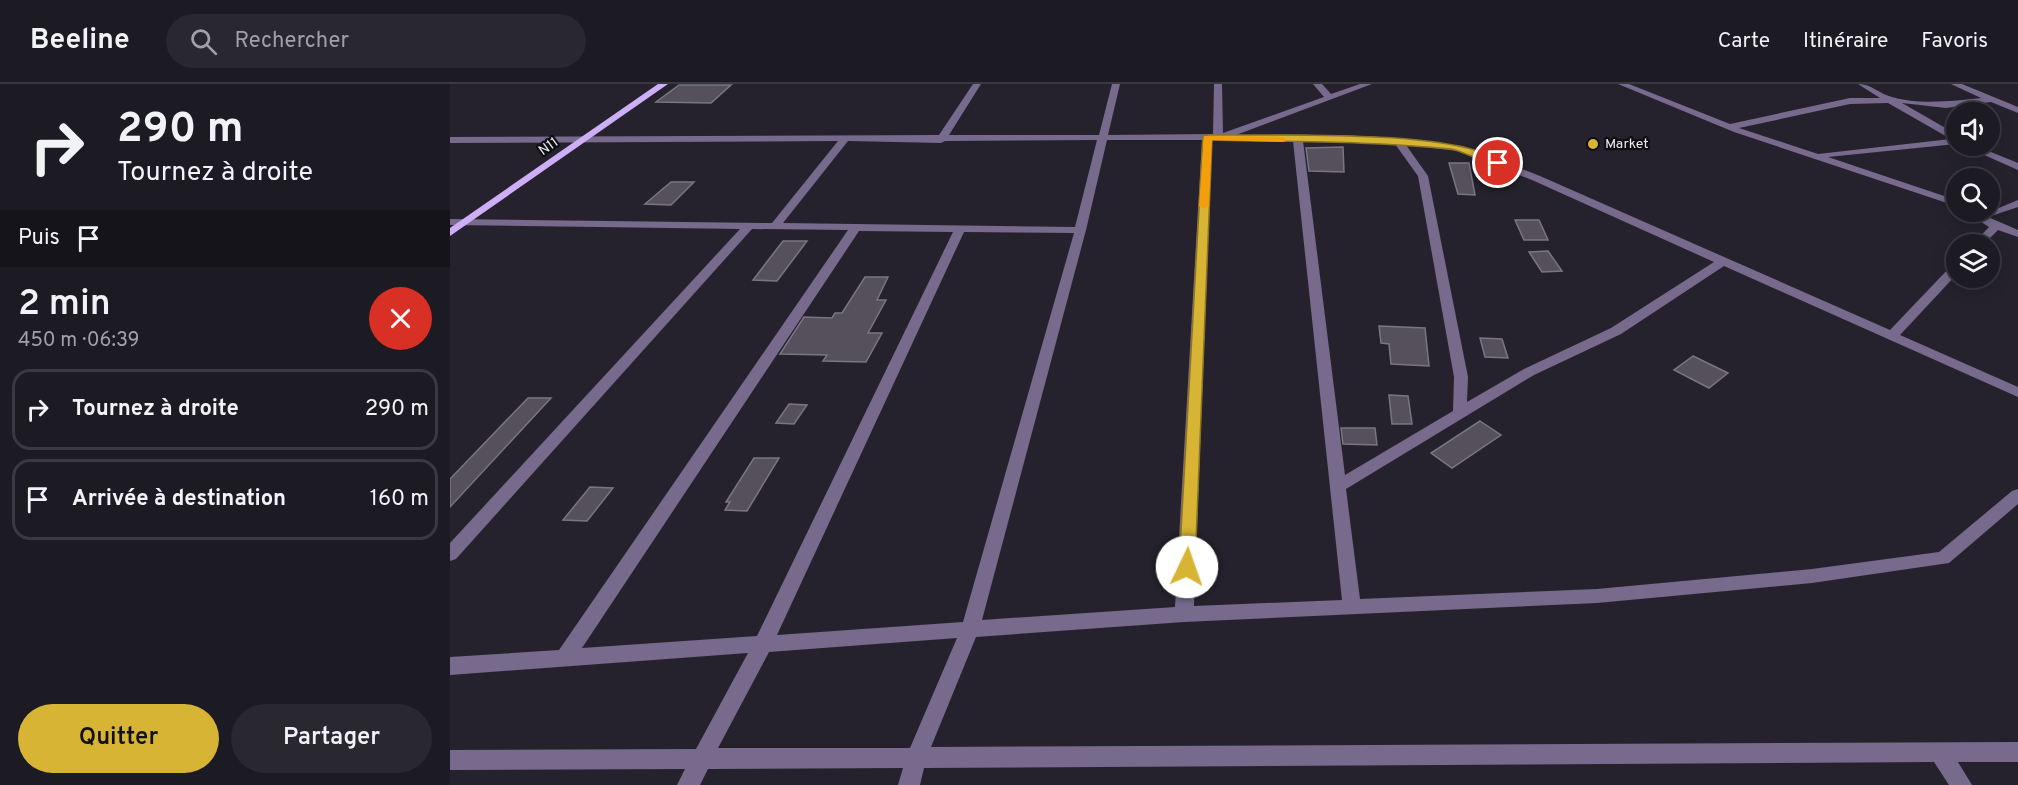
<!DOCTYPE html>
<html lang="fr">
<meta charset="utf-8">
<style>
:root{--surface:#1c1a22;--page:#29272f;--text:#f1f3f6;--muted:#a0a1a5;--line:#3a3840;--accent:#d8b434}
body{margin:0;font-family:Overpass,sans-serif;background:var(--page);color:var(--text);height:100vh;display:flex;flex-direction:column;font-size:22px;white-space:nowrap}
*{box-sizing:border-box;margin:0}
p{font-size:20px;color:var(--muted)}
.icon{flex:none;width:33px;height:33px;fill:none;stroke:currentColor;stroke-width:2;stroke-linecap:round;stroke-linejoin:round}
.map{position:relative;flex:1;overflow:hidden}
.panel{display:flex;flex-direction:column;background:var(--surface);width:450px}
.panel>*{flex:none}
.top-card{background:#1c1a22;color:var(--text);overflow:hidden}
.tools{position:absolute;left:1496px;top:18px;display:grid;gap:12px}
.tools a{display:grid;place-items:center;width:54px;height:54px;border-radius:50%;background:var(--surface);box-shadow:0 3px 15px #0003,0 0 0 2px var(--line);font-size:30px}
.pin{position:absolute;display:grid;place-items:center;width:51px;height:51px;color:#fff;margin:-26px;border:3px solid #fff;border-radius:50%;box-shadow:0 2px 6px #0007}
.me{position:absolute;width:66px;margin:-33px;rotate:3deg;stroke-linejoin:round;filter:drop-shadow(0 0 4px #0008)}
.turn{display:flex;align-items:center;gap:21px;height:126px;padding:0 18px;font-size:27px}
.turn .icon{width:78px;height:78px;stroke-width:2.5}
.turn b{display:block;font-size:42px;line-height:51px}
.then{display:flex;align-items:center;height:57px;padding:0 18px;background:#0003;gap:12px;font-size:22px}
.round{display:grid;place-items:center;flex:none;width:63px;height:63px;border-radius:32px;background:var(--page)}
.summary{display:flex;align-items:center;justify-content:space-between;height:102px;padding:0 18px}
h1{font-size:36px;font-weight:600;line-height:45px}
.button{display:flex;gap:12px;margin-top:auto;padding:12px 18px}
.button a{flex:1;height:69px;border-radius:36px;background:var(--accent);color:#111;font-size:24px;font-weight:600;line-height:69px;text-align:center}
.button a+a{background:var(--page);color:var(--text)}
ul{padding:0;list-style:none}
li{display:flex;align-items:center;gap:18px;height:81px;margin:0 12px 9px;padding:0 6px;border:3px solid var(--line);border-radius:18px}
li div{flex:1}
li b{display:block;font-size:22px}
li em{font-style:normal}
header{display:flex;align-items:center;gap:36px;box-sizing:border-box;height:84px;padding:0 30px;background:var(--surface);border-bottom:2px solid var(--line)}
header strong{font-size:28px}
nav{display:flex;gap:33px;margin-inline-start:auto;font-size:21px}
.search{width:420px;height:54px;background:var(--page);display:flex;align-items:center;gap:15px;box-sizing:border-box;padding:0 21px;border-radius:33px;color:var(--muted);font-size:22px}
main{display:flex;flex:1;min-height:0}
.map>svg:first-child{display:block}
</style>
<header>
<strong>Beeline</strong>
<div class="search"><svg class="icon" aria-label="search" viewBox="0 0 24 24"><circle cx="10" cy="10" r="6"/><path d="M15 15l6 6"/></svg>Rechercher</div>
<nav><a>Carte</a><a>Itinéraire</a><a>Favoris</a></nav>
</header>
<main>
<section class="panel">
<div class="top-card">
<div class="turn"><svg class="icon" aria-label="right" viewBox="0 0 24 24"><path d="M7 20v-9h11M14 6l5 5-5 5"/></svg><div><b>290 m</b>Tournez à droite</div></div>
<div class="then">Puis<svg class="icon" aria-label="arrive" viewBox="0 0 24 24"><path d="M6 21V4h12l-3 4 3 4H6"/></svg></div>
</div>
<div class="summary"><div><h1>2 min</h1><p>450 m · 06:39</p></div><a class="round" style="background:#d93025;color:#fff"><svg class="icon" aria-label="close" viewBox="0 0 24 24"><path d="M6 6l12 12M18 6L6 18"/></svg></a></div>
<ul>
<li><svg class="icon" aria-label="right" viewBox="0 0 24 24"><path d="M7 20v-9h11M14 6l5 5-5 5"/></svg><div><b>Tournez à droite</b></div><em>290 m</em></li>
<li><svg class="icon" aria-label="arrive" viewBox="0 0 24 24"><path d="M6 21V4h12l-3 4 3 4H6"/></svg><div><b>Arrivée à destination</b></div><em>160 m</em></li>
</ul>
<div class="button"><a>Quitter</a><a>Partager</a></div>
</section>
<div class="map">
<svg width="1568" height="701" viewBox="0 0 1568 701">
<rect width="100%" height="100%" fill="#26222d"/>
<!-- building -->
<g fill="#55505c" stroke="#7a7582" stroke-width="1.5">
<path d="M229 1H281L261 19 206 18Z"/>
<path d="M893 63 894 88 859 87 856 64Z"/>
<path d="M999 79H1019L1025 111 1008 110Z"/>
<path d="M221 98H244L221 121 195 120Z"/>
<path d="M1065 136H1089L1098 156H1074Z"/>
<path d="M333 157H357L327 197 303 196Z"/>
<path d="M1098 167 1112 187 1092 188 1079 168Z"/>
<path d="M415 193H438L427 216H436L418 249H432L416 278 373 277 377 271 330 270 354 233 382 234 385 229H392Z"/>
<path d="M929 242 975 244 979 282 941 280 939 260 931 259Z"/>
<path d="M1030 254 1052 255 1058 274 1035 273Z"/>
<path d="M1243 272 1278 289 1259 304 1224 286Z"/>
<path d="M939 311 958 312 962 340H942Z"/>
<path d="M78 314H101L0 423V395Z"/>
<path d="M339 320 357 321 344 340 326 339Z"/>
<path d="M1030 337 1051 351 1002 384 981 369Z"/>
<path d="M891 344H925L927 361 893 360Z"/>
<path d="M304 374H329L297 427 275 426 280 418H276Z"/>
<path d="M140 403 163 404 137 437 113 436Z"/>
</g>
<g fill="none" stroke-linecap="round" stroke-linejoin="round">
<!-- minor -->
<g fill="#776a8c" fill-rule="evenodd">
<path d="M523 0H531L499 51H649L662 0H670L658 51 763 50 764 0H772L773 49 874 13 863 0H872L881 10 910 0H922L786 51 933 53 1013 62 1090 92 1440 246 1502 181 1506 180V191L1450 251 1568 303V313L1274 182 1171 250 1084 291 896 405 910 515 1147 505 1362 485 1489 468 1562 407 1568 405V420L1499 479 1362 499 1147 519 734 538 526 553 481 663 1568 658V678H1508L1522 701H1499L1484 678 474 684 470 701H448L453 684 258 685 250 701H227L235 685 0 686V666L246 665 298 569 0 591V573L109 566 398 146 302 145 6 475 0 477V459L290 145 0 141V135L322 139 388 57 0 59V53L489 51ZM647 56 625 143 333 139 398 57 491 59 495 57ZM657 56H752L725 523 532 536 636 146ZM762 56 843 57 892 516 744 522ZM853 57 945 60 968 92 1004 293 1003 327 895 391ZM956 61 1008 67 1082 96 1264 178 1161 244 1074 285 1017 318 1018 293 978 92ZM409 147 503 148 307 552 132 564ZM514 148 624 149 513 538 327 551ZM507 554 460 664H268L319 568Z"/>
<path d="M1168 0H1179L1280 40 1400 14H1430L1408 0C1422 0 1429 10 1442 13 1469 21 1504 17 1531 14L1501 0H1512L1568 23V29L1541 18 1496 24 1452 19 1506 50V60L1378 73 1506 116V122L1284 48ZM1438 19 1501 55 1368 70 1289 44 1400 20Z"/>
<path d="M1514 62H1526L1568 79V86Z"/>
<path d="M1568 116V123L1538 133 1568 146V153L1548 146 1534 160H1523L1539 143 1516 128H1539Z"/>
</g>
<!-- major -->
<path fill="#ccaff6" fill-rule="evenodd" d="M208 0H218L0 152V144Z"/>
</g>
<!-- route -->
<path fill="#d8b434" stroke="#8c7522" stroke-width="1.5" d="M758 51C819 52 1009 44 1053 79 1044 85 1014 67 1001 65 922 57 842 58 762 56L745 483 737 489 729 483 753 53Z"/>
<!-- slow -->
<path fill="#f59e0b" d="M754 52 833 53 838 56 833 58 762 56 759 122 754 125 749 122Z"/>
<!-- markers -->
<circle fill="#d8b434" stroke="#0e0d11" stroke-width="2" cx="1143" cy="60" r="6"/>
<g text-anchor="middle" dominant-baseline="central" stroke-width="4.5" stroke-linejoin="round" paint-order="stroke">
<!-- far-poi labels -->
<g font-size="14" fill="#eeebf2" stroke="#0e0d11" text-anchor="start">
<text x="1155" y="60">Market</text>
</g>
<!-- far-street labels -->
<g font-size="14" fill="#eeebf2" stroke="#0e0d11">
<text transform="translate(99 63) rotate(-36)">N11</text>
</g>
</g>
</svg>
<div class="tools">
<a><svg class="icon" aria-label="sound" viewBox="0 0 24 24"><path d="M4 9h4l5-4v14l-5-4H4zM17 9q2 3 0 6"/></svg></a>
<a><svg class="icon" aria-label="search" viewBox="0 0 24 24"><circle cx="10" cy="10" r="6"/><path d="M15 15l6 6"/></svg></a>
<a><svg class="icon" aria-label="layers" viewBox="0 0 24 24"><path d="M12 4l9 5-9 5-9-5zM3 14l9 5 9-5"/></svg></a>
</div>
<div class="pin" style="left:1048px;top:79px;background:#d93025"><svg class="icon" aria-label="arrive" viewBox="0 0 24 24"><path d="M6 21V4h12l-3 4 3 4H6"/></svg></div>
<svg class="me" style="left:737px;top:483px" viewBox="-20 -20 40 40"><circle r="19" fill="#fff"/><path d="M0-13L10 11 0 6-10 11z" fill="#d8b434"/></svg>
</div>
</main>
